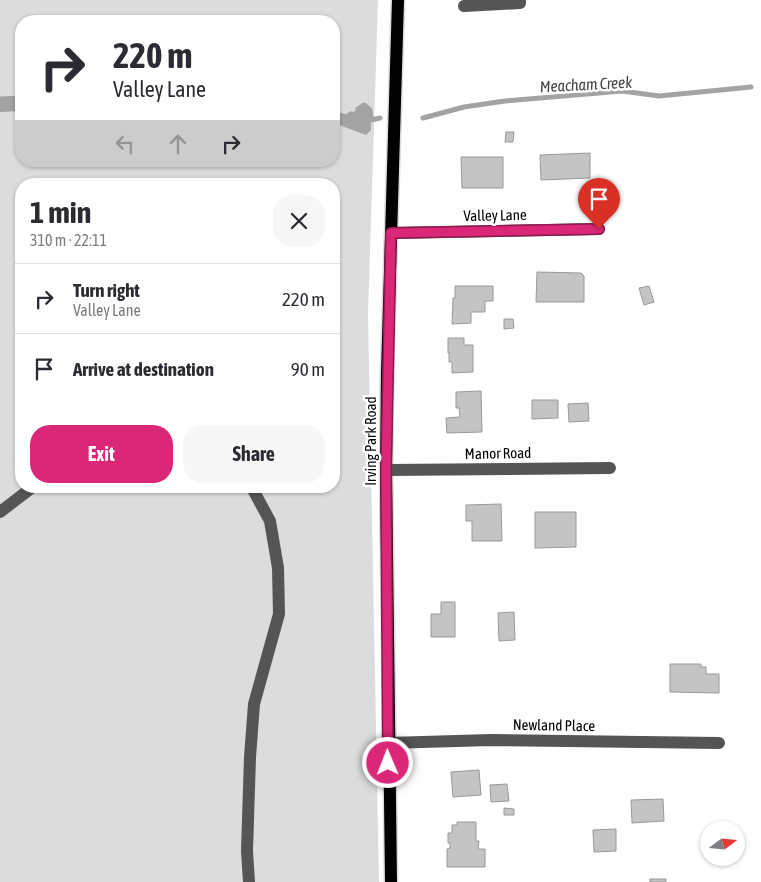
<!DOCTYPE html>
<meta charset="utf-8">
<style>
:root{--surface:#fff;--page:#f7f7f7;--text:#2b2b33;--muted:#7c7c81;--line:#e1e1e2;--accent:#db2777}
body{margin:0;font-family:"Asap Condensed",sans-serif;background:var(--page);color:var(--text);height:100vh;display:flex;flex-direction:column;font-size:19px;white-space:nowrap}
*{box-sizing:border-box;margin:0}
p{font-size:16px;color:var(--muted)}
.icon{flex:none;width:28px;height:28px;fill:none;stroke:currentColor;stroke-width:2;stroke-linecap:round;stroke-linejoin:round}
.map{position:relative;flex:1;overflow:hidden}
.drawer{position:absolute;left:15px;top:178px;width:325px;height:315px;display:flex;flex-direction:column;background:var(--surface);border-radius:20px;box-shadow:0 1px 4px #0004}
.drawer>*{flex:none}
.guide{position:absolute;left:15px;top:15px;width:325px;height:152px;border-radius:20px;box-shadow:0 1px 4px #0004;background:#fff;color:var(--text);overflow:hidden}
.needle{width:32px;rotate:74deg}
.controls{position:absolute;left:700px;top:821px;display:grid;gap:10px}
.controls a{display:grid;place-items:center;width:45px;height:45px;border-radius:50%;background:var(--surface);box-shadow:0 1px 4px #0004;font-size:25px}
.pin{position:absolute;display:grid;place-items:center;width:42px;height:42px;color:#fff;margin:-51px -21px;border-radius:50% 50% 50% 0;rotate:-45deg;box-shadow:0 0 5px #0007}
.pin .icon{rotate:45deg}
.me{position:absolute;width:55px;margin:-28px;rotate:359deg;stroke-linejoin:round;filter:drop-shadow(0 0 4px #0008)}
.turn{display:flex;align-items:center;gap:18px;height:105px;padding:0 15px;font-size:22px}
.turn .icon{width:65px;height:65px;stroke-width:2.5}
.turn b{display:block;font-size:35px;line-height:42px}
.lanes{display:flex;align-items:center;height:48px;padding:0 15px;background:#0003;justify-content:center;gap:25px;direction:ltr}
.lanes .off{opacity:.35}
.round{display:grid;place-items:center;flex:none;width:52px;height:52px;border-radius:20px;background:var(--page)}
.headline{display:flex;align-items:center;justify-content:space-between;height:85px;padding:0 15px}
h1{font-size:30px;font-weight:700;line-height:38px}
.primary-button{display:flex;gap:10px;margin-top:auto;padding:10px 15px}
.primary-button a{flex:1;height:58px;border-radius:20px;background:var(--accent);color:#fff;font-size:20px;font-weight:700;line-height:58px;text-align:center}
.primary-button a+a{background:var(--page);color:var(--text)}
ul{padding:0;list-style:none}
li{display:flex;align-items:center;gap:15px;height:70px;padding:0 15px;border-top:1px solid var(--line)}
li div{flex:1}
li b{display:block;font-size:19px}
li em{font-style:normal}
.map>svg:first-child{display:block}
</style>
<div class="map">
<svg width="761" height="882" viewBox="0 0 761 882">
<rect width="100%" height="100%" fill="#fff"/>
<!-- green -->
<path fill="#dcdcdc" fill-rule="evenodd" d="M0 0H378L368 314 379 882H0ZM21 21H334V161H21ZM21 184H334V486H21Z"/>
<!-- water -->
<g fill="#a3a3a3">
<path d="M21 98V111L0 112V99Z"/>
<path d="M364 105 370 110 371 130 366 135 334 123V113L346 117Z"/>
</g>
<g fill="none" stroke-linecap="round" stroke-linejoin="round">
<!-- stream -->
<g stroke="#a3a3a3" stroke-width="5">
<path d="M0 99 21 98"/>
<path d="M358 109 364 105 370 110 371 120 380 118"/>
<path d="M334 113 346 117 351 114"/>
<path d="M423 118 464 107 505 101 622 91 659 96 751 87"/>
</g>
</g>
<!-- building -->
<g fill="#c4c4c4" stroke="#999">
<path d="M506 132H514L513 142H505Z"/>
<path d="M590 153V178L541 180 540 155Z"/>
<path d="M461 157H503V188H462Z"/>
<path d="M537 272 581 273 584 276V302H536Z"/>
<path d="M455 286H493V301H485V312H471V323L452 324 453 298H455Z"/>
<path d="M649 286 654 302 644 305 639 288Z"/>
<path d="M504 319H513L514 328 504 329Z"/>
<path d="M448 338H464V345H473V372L452 373V362H449V352L448 353Z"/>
<path d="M481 391 482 432 447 433 446 418 460 417 459 408H456V392Z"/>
<path d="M532 400H558V418L532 419Z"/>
<path d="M588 403 589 421 569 422 568 404Z"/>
<path d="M501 504 502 541H472V521H466V505Z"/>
<path d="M535 512H576V547L535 548Z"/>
<path d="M441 602H455V637H431V614H441Z"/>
<path d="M514 612 515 640 499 641 498 613Z"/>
<path d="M670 664H701V667H706V674H719V693L670 692Z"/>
<path d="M479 770 481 795 453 797 451 772Z"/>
<path d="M507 784 509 801 491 802 490 785Z"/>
<path d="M663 799 664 821 632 823 631 800Z"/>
<path d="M504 808 514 809V815H504Z"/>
<path d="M457 822H476V841H479L478 849H485V867H447V849L450 848V843H448V833H452V825H457Z"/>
<path d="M616 829V851L594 852 593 830Z"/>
<rect x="650" y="879" width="16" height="3"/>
</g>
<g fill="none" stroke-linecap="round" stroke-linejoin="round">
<defs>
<path id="major" d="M391 882 386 470 387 372 398 0"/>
</defs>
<!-- major casing -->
<use href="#major" stroke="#dbdbdb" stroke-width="15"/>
<!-- minor -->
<g stroke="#555" stroke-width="12">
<path d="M464 6 520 3V0"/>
<path d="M391 233 599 229"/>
<path d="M386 470 610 468"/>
<path d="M0 512 34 486"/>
<path d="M388 743 491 740 719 743"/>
<path d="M249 882 247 851 250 757 254 704 279 614 278 568 270 521 251 486"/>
</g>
<!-- major -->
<use href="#major" stroke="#000" stroke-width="12"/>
</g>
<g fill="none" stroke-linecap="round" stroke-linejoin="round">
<defs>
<path id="route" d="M388 763 386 470 391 233 599 229"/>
</defs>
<!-- route casing -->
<use href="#route" stroke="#8e194d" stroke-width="12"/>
<!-- route -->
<use href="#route" stroke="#db2777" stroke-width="9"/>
</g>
<g text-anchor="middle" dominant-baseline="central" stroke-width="5" stroke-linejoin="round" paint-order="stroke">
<!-- street labels -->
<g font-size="15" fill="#000" stroke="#fff">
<text transform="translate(495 215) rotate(-1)">Valley Lane</text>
<text transform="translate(370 441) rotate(-90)">Irving Park Road</text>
<text transform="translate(498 453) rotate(-1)">Manor Road</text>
<text transform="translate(554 725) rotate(1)">Newland Place</text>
</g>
<!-- water labels -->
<g font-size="16" font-style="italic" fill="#444" stroke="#fff">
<text transform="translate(586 84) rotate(-3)">Meacham Creek</text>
</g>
</g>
</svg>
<div class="controls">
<a><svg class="needle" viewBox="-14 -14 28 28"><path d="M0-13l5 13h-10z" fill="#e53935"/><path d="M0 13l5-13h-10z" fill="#7c7c81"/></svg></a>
</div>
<div class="pin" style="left:599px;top:229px;background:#d93025"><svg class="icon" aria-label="arrive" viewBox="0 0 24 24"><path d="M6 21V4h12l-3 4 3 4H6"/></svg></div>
<svg class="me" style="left:388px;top:763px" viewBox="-20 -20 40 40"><circle r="17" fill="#db2777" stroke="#fff" stroke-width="3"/><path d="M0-11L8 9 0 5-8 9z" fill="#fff"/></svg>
<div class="guide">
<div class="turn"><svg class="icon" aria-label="right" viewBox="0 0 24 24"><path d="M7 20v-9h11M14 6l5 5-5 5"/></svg><div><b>220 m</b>Valley Lane</div></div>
<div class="lanes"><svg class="icon off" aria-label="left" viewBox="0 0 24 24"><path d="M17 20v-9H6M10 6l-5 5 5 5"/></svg><svg class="icon off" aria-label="ahead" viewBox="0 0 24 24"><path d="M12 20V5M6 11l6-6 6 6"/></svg><svg class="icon" aria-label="right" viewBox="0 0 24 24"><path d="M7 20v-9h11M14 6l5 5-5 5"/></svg></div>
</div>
<section class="drawer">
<div class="headline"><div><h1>1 min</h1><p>310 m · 22:11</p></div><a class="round"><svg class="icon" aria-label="close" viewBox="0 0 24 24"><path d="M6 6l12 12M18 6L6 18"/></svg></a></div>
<ul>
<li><svg class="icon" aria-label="right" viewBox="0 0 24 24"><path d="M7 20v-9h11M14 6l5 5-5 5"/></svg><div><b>Turn right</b><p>Valley Lane</p></div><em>220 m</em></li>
<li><svg class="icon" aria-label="arrive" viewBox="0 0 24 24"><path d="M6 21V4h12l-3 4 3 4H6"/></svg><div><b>Arrive at destination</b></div><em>90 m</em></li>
</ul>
<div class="primary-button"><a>Exit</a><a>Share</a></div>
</section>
</div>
